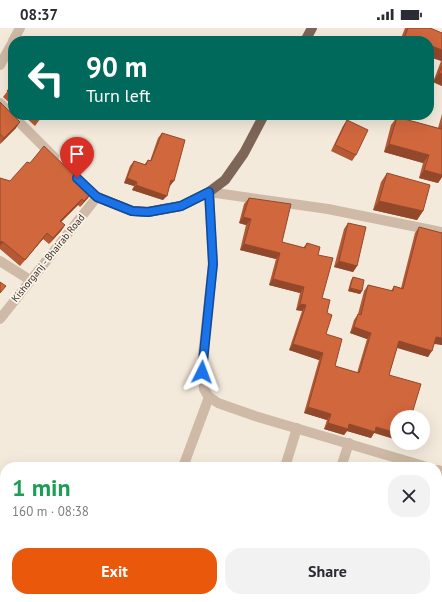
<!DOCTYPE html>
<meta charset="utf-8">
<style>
:root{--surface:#fff;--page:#f2f2f3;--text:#2b2b33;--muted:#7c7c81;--accent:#ea580c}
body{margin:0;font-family:"PT Sans",sans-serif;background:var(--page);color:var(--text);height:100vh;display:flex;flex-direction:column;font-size:15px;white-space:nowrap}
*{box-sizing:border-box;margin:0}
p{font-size:13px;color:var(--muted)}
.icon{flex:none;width:22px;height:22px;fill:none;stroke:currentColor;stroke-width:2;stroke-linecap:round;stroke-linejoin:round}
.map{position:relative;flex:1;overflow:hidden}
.side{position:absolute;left:0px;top:434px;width:442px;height:140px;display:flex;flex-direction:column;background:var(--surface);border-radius:16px 16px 0 0;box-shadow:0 4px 16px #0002}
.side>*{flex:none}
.banner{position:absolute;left:8px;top:8px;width:426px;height:84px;border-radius:16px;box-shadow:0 4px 16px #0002;background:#00695c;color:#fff;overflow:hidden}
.controls{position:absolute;left:390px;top:382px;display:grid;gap:8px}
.controls a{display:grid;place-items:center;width:40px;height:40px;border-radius:50%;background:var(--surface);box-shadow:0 4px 16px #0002;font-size:20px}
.pin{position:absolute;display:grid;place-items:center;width:34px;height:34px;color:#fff;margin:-41px -17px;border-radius:50% 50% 50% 0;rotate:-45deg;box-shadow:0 0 4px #0007}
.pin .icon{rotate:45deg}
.me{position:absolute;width:44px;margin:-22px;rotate:3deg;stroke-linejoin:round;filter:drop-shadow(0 0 3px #0008)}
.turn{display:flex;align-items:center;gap:14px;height:84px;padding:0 12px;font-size:18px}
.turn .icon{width:52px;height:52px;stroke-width:2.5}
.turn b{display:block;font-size:28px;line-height:34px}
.round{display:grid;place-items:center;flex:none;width:42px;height:42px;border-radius:16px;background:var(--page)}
.headline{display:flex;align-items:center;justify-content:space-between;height:68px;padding:0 12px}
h1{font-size:24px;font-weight:800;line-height:30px;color:#1e9e55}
.cta{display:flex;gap:8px;margin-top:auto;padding:8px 12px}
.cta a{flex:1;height:46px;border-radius:16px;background:var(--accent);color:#fff;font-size:16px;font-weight:800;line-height:46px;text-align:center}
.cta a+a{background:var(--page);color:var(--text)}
.status{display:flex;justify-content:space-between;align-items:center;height:28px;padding:0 20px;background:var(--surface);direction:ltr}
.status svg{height:11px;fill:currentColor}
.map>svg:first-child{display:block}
</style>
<div class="status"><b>08:37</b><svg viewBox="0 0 49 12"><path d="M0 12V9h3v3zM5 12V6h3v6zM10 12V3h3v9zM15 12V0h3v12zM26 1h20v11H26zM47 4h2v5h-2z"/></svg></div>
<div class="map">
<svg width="442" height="574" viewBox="0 0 442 574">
<rect width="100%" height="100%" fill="#f4eadc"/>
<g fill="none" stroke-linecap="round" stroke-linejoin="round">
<!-- minor -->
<g stroke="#cebaa6" stroke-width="10">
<path d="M13 13 20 0"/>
<path d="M0 37 13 14"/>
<path d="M0 75 54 129"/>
<path d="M0 233 30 252"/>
<path d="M0 291 97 169 83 156"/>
<path d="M183 439 209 369"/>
<path d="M285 439 297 400"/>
<path d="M341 439 349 415"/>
<path d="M427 439 255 388 218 375 208 368 204 361 202 336 213 236 209 164 328 181 442 204"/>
<path d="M437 442 442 443"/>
<path d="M143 574 145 569"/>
<path d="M297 574 299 569"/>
</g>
<!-- major -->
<g stroke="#7d6557" stroke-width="10">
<path d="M305 13 312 0"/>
<path d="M97 169 132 183 148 184 181 178 209 164 225 152 244 125 264 87"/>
</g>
</g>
<!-- wall -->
<g fill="#b45934">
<path d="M405 0H430L442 5V58L433 54 441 33 429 13H400Z"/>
<path d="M13 56V78L3 69Z"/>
<path d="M0 74 16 100 0 116Z"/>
<path d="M442 86V149L438 155 419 150 423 135 384 124 391 97 397 89 438 100Z"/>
<path d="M23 87H43L35 98Z"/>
<path d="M347 92 356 127 352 133 331 123 343 98Z"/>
<path d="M162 105 170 158 163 172 132 162 134 158 124 155 130 138 134 133 144 137 148 132 150 133 158 110Z"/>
<path d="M387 145 423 183 417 192 373 182 381 154Z"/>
<path d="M0 150 10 153 92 164 88 170 80 179 78 177 61 194 65 197 61 203 49 216 43 211 20 238 0 221Z"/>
<path d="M249 170 282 214 303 220 307 215 318 227 322 270 327 285 326 306 335 338 357 345 367 311 350 305 354 292 358 286 364 263 368 257 391 263 394 258 401 260 415 205 419 199 442 205V317L434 316 428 329 397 320 389 347 374 405 371 410 347 403 344 407 324 401 327 392 304 385 319 332 289 322 302 283 296 282 300 265 269 257 276 231 240 222 246 197 239 195 244 176Z"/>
<path d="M348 195 357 238 353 244 334 239 344 201Z"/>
<path d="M353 249 362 263 360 266 348 263 351 252Z"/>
<path d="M392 569H437L442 574H391Z"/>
</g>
<!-- shaded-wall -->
<g fill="#92482b">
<path d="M405 8 417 13H401Z"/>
<path d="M429 17 442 22V32L441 33 429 29Z"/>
<path d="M439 45 442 46V58L433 54Z"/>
<path d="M20 94 16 100 0 116 4 110Z"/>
<path d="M389 116 429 127 423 135 384 124Z"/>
<path d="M424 142 442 147V149L438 155 419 150Z"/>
<path d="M127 150 137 154 134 158 124 155Z"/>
<path d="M171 152 174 153 170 158 168 157Z"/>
<path d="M136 157 167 168 163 172 132 162Z"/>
<path d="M92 164 88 170 80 179 84 173Z"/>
<path d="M82 171 78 177 56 199 60 193Z"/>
<path d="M379 173 423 183 417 192 373 182Z"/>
<path d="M243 189 251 191 246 197 239 195Z"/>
<path d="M65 197 61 203 49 216 53 210Z"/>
<path d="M47 205 43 211 20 238 25 232Z"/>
<path d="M0 213 3 214 0 218Z"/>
<path d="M244 216 280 225 276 231 240 222Z"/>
<path d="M339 233 357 238 353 244 334 239Z"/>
<path d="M273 251 304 259 300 265 269 257Z"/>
<path d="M350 260 362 263 360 266 348 263Z"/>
<path d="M300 276 306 277 302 283 296 282Z"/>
<path d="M354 299 371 305 367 311 350 305Z"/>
<path d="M436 309 442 310V317L432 315Z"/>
<path d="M399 313 432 323 428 329 395 319Z"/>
<path d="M293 316 323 325 319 332 289 322Z"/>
<path d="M308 379 331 386 327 392 304 385Z"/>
<path d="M328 395 349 396 376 399 397 405V412L374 405 371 410 347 403 344 407 324 401Z"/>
</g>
<!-- building -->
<g fill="#d1673d" stroke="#92482b">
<path d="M408 0H430L442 5V22L429 17V13H417L405 8Z"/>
<path d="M442 38V46L439 45Z"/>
<path d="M13 56V68L7 63Z"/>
<path d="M0 74 20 94 4 110 0 106Z"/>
<path d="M34 87H43L40 92Z"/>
<path d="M397 89 441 101 442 97V147L424 142 429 127 389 116Z"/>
<path d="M347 92 368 102 356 127 335 117Z"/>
<path d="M162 105 185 112 174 153 171 152 167 168 136 157 137 154 127 150 134 133 146 137 148 132 151 133Z"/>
<path d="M44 118 92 164 84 173 82 171 60 193 65 197 53 210 47 205 25 232 3 214 0 213V150L10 153 27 134 30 135Z"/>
<path d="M387 145 430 157 423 183 379 173Z"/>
<path d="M249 170 291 176 282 214 305 220 307 215 320 219 318 227 333 230 322 270 330 272 327 285 332 287 326 306 342 311 335 338 359 345 371 305 354 299 358 286 361 287 368 257 393 263 394 258 403 261 419 199 442 205V310L436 309 432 323 399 313 389 347 421 356 411 389H397V405L376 399 375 404 349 396 348 401 328 395 331 386 308 379 323 325 293 316 306 277 300 276 304 259 273 251 280 225 244 216 251 191 243 189Z"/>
<path d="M348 195 366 199 357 238 339 233Z"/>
<path d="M353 249 364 252 362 263 350 260Z"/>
<path d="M0 254 6 258 0 265Z"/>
<path d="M437 523 442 525V574H393L395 569H437Z"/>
</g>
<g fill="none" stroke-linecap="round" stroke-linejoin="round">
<defs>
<path id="route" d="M77 150 97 169 132 183 148 184 181 178 209 164 213 236 202 344"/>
</defs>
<!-- route casing -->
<use href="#route" stroke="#114b97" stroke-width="10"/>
<!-- route -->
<use href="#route" stroke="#1a73e8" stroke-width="7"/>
</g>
<g text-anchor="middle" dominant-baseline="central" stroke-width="3.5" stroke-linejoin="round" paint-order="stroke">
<!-- street labels -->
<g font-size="10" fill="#392e28" stroke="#fbf4e9">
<text transform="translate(48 230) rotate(-51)">Kishorganj - Bhairab Road</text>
</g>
</g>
</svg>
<div class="controls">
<a><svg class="icon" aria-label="search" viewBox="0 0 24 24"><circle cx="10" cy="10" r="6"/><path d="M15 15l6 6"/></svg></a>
</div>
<div class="pin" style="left:77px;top:150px;background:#d93025"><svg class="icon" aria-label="arrive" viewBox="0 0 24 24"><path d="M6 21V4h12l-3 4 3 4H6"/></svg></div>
<svg class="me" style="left:202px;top:344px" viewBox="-20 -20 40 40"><path d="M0-17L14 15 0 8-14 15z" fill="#1a73e8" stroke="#fff" stroke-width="4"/></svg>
<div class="banner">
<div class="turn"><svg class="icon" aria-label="left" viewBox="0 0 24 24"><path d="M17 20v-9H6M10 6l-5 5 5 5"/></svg><div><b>90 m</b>Turn left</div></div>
</div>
<section class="side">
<div class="headline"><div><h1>1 min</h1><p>160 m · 08:38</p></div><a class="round"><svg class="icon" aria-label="close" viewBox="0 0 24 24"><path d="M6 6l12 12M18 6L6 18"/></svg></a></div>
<div class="cta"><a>Exit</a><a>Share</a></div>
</section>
</div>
